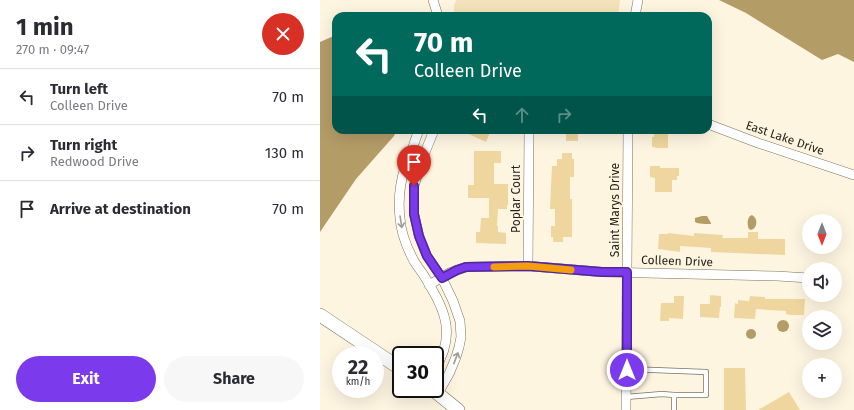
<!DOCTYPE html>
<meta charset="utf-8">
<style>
:root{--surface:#fff;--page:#f7f7f7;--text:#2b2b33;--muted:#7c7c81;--line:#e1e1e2;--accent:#7c3aed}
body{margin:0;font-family:"Fira Sans",sans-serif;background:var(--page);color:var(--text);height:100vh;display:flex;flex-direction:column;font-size:15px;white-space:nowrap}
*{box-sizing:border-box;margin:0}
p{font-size:13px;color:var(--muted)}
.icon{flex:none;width:22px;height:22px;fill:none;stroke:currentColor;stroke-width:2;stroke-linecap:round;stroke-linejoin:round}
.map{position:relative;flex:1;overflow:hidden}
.side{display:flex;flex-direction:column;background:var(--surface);width:320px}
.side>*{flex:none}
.guide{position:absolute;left:12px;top:12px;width:380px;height:122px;border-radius:12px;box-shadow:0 4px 16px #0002;background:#00695c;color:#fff;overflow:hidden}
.needle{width:26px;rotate:180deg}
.fabs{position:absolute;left:482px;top:214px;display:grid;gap:8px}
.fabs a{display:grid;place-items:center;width:40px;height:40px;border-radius:50%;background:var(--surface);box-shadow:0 4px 16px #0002;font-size:20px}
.speed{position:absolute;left:12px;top:346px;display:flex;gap:8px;font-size:20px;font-weight:700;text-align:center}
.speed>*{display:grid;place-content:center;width:52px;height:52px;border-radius:50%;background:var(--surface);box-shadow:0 4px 16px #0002;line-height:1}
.speed small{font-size:10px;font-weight:400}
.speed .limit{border:2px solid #111;border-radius:6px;background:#fff;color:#111}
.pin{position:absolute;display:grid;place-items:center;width:34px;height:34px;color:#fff;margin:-41px -17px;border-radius:50% 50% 50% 0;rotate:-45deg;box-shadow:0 0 4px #0007}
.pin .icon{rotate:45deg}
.me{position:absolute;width:44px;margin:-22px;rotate:0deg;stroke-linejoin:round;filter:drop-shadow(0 0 3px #0008)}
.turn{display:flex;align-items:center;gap:14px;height:84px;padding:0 16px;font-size:18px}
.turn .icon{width:52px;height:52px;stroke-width:2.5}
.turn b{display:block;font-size:28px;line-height:34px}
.lanes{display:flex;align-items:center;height:38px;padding:0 16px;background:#0003;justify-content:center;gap:20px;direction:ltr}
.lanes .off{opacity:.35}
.round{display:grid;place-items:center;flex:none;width:42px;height:42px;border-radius:21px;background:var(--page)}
.headline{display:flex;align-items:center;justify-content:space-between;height:68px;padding:0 16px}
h1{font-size:24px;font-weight:700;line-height:30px}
.primary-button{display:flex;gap:8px;margin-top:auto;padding:8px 16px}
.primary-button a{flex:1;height:46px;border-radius:24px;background:var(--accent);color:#fff;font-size:16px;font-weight:700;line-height:46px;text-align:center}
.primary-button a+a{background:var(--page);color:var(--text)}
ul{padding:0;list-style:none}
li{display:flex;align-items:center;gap:12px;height:56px;padding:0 16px;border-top:1px solid var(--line)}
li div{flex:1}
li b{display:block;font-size:15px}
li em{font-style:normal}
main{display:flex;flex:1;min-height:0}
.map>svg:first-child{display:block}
</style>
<main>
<section class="side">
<div class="headline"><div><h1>1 min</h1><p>270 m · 09:47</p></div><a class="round" style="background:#d93025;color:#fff"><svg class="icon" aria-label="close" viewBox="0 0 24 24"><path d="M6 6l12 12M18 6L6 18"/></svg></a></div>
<ul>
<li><svg class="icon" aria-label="left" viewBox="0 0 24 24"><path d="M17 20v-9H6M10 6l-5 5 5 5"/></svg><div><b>Turn left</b><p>Colleen Drive</p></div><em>70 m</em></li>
<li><svg class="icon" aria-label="right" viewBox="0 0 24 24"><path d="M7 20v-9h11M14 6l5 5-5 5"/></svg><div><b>Turn right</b><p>Redwood Drive</p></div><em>130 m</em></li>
<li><svg class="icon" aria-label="arrive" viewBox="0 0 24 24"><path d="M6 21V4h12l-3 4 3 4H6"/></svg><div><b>Arrive at destination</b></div><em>70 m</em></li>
</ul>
<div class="primary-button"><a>Exit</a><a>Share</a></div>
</section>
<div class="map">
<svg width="534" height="410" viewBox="0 0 534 410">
<rect width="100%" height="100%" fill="#fef5e1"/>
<!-- green -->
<path fill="#f4e2ba" d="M136 0H300L298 16H134V6Z"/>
<!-- water -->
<g fill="#b49c67">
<path d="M399 0H534V62L518 54 502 60 426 13Z"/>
<path d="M16 35V130H77L74 136 36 179 0 232V42Z"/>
<path d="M432 215C438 218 438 228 431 230L429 229C427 225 427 219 430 216Z"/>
<path d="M382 216H387L391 223V224C387 224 378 224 375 222V218Z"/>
<circle cx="463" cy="326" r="6"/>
<circle cx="431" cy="334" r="5"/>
</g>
<!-- building -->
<g fill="#eed69e">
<path d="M140 130H171L166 142Z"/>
<rect x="246" y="130" width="12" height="11"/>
<path d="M334 130H348V148H335V147H332V137H334Z"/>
<path d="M154 151H181V163H174V184H188V205H187V209H178L177 226H178V232L186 233V244L156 243V232H160L161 218H169V198H148V185H154Z"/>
<path d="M242 153H252V159H254V177H250V199H252V237H243V242H233V237H231V226H235V209H230L232 166H237V159H242Z"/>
<path d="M330 166H340V168H359V176H357V180H352V192H335V178L330 177Z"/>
<path d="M428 232H438V239H465V255L391 252V248L360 246V252L338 249 339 234H348V233L374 236V233L388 234 403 235 402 238H428Z"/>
<path d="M390 295 401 296V307H400L399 318 380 317V304H390Z"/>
<path d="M354 296H364L363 319 349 318V321H340L341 303H354Z"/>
<path d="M430 296 445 297V299H485L484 315H471L466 314V311L436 309 435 319 414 318 415 303 418 304V300L429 301Z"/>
<path d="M404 368H425L426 410H404Z"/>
<path d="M469 392 480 410H438Z"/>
</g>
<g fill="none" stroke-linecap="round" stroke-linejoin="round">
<defs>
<g id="lane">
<path d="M307 369 386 372V395H354"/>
<path d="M306 397 342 394 354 395V410"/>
</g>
<g id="street">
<path d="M113 0 118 16"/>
<path d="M315 16 318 0"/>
<path d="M388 124 438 143 534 175"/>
<path d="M99 130C96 137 94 144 92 150 89 156 86 161 85 167 80 183 78 201 80 218 81 233 87 248 94 261 97 266 100 270 103 274 123 307 138 332 115 369"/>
<path d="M114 130 102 160 94 186V214L99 236 107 256 122 278 133 301 140 321 141 337 139 347 136 357 129 374 118 393"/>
<path d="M208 266 209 132"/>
<path d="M109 285 129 273 146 267 208 266 282 272 457 276 489 278"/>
<path d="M306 410 308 130"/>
</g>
<g id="secondary">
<path d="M0 315 81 369"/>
<path d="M112 389 138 410"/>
</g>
</defs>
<!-- lane casing -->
<use href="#lane" stroke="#7a7260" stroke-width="6"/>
<!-- street casing -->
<use href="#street" stroke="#7a7260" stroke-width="10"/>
<!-- secondary casing -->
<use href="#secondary" stroke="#7a7260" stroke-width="14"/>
<!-- lane -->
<use href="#lane" stroke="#fff" stroke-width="4.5"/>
<!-- street -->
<use href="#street" stroke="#fff" stroke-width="9"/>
<!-- secondary -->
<use href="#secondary" stroke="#fff" stroke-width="13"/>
</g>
<!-- one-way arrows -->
<defs><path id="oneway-shaft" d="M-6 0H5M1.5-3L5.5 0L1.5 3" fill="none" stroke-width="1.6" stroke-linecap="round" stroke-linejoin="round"/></defs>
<g stroke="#9e9c99">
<use href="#oneway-shaft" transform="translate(81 222) rotate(81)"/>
<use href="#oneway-shaft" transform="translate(136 358) rotate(-69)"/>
</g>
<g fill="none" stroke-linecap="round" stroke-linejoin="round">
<defs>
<path id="route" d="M94 186V214L99 236 107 256 122 278 137 270 146 267 208 266 282 272H307V370"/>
</defs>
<!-- route casing -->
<use href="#route" stroke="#51269a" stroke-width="10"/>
<!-- route -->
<use href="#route" stroke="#7c3aed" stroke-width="7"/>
<!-- slow -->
<path stroke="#f59e0b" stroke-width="7" d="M174 267 208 266 251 270"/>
</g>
<g text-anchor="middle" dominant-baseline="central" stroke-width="4" stroke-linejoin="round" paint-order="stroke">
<!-- street labels -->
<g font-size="12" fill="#28241d" stroke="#fef5e1">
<text transform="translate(465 138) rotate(19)">East Lake Drive</text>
<text transform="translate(196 199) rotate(-90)">Poplar Court</text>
<text transform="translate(295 210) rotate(-90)">Saint Marys Drive</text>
<text transform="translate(357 261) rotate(2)">Colleen Drive</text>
</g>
</g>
</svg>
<div class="fabs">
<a><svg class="needle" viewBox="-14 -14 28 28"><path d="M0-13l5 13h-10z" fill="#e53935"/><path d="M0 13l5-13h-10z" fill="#7c7c81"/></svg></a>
<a><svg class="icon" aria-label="sound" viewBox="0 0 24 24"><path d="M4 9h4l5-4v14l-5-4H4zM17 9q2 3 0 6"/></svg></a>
<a><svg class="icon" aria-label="layers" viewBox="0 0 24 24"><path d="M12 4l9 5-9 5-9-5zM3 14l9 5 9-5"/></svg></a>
<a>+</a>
</div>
<div class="speed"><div>22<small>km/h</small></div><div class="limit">30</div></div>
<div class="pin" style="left:94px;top:186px;background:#d93025"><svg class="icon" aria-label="arrive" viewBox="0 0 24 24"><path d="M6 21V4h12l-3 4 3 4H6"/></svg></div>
<svg class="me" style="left:307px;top:370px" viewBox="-20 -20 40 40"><circle r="17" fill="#7c3aed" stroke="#fff" stroke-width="3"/><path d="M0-11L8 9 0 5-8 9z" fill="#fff"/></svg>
<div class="guide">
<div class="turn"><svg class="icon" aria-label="left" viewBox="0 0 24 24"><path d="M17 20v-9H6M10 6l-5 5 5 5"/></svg><div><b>70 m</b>Colleen Drive</div></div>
<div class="lanes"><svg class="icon" aria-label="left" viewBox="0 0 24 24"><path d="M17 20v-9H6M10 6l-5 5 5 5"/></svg><svg class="icon off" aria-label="ahead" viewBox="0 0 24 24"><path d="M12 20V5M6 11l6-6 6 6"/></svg><svg class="icon off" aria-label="right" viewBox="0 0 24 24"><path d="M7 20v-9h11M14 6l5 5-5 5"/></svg></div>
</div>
</div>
</main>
